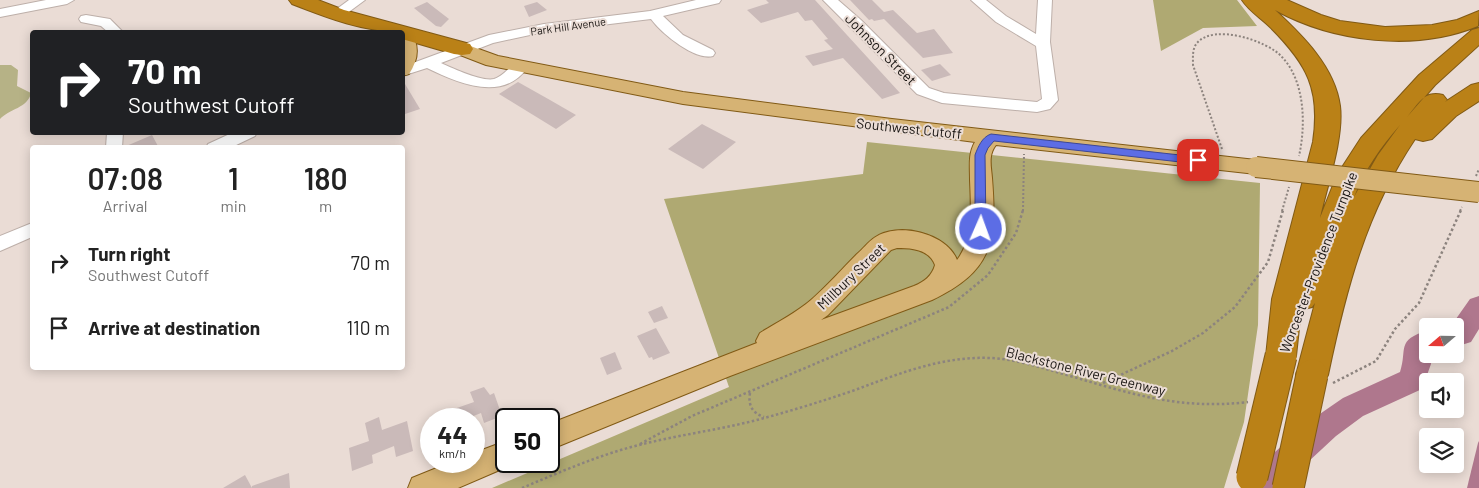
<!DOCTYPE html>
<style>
:root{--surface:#fff;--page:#f2f2f2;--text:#222;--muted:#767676}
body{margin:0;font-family:Barlow,sans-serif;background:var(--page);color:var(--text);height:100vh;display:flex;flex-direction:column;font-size:19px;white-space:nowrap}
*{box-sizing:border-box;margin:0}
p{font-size:16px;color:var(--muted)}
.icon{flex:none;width:28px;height:28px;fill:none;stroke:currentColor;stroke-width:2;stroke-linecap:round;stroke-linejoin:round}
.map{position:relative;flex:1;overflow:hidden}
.sheet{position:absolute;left:30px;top:145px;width:375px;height:225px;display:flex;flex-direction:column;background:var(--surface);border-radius:5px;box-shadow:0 2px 12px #0003}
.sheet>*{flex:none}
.hud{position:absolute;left:30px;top:30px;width:375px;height:105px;border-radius:5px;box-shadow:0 2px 12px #0003;background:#202124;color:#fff;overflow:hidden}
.needle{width:32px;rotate:250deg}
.fabs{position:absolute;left:1419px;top:318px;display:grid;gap:10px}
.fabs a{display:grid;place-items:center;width:45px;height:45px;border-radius:5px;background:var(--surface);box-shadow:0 2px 12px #0003;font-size:25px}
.speed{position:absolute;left:420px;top:408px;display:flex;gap:10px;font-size:25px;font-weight:700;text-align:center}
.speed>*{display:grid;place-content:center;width:65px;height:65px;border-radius:50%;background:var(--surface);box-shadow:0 2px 12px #0003;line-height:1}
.speed small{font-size:12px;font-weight:400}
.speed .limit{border:2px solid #111;border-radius:8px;background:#fff;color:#111}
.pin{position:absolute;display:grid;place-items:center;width:42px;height:42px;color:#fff;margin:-21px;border-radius:10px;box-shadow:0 2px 8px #0006}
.me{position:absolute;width:55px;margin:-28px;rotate:2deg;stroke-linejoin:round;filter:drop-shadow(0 0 4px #0008)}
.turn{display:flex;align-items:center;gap:18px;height:105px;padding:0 15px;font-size:22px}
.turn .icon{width:65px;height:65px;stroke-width:2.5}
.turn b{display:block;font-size:35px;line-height:42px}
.eta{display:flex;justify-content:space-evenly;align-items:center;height:85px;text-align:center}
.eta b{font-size:30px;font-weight:600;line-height:35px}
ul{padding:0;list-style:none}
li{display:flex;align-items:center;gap:15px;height:65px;padding:0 15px}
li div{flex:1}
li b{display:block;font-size:19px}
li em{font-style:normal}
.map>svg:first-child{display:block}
</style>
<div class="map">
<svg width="1479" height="488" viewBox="0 0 1479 488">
<rect width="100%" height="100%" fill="#eadcd5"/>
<!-- green -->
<path fill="#b6b286" d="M0 65H11L18 70 17 86 31 93C28 108 9 109 0 119Z"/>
<!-- forest -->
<g fill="#afa972">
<path d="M1153 0H1237L1257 26 1203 28 1161 51Z"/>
<path d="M867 142 1260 183 1258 325 1244 422 1224 488H492L729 387 664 199 863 174Z"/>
</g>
<!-- water -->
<path fill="#af778d" d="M1479 441V488H1467L1478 443Z"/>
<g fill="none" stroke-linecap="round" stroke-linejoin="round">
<!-- river -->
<g fill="#af778d" fill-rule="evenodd">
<path d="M1479 296V329L1471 342 1455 347V326H1451L1470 299Z"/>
<path d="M1428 330V354H1432L1431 364 1422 389 1363 416 1336 436 1280 488H1241L1246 477 1314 418 1343 398 1400 372C1408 348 1395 341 1428 330Z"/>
</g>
</g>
<!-- building -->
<g fill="#cabab9">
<path d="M766 0H815L900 93 882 99 843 58 813 66 805 56 833 49 824 40 828 39 812 20 805 21 798 12 761 23 747 10 769 3Z"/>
<path d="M850 0H872L884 12 893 10 917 33 934 29 953 53 923 58 884 19 874 21 872 19 869 20Z"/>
<path d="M427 2 449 19 441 27 436 26 414 8Z"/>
<path d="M537 2 547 10 529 17 524 6Z"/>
<path d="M940 64 951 75 932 81 921 70Z"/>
<path d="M402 79 420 109 402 115Z"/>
<path d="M518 82 550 100 576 115 556 129 499 94Z"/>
<path d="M702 124 736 142 703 169 668 149Z"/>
<path d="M152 135 159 148H124V147Z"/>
<path d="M662 306 668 318 654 323 648 312Z"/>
<path d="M656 328 670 353 653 360 652 357 649 358 637 336Z"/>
<path d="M615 352 622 369 607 375 600 358Z"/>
<path d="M484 387 490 395 494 393 502 416 484 423 481 413 466 419H431V417L474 402 470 392Z"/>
<path d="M379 417 382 430 407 421 413 451 396 457 394 446 372 455 373 463 352 471 349 448 369 441 365 423Z"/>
<path d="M289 473 290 488H252V486Z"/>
<path d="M245 475 252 488H223Z"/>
</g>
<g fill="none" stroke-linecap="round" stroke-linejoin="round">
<defs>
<g id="minor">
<path d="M46 0H74L67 4 0 17V9Z"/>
<path d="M349 0H365L342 17H332L330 14Z"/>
<path d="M696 0H721L719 3 663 16 683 35 713 50 715 53 713 56C695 61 661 33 651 19L544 32 493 43 441 63C452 68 482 82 494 79 507 75 511 60 525 64L528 67C503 103 458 83 427 68L402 76V67L489 35 544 24 650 11Z"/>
<path d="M823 0H838L861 20 929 88 944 93 1037 102 1042 99 1036 46 996 22 971 0H986L1006 16 1036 34 1038 0H1052L1050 42 1058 100 1050 109 1037 112 942 103 917 94Z"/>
<path d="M86 15 110 19 123 32H108L101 26 81 22 79 19 81 16Z"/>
<path d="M107 132H123L122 148H106Z"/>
<path d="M234 132H257L255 136 230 148H206L208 144Z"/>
<path d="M32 223V237L0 251V236Z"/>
</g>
<g id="major">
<path d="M403 28 409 29C420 44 419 59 409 74L402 76V32H394L397 29Z"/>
<path d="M462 43 498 56 683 92 892 119 1256 160 1264 162 1267 167 1264 172 1256 174 996 145C988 155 991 166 992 178 997 241 993 271 932 300L730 376 549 450V424L757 343 756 341 760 333C776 323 796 313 811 300 827 286 842 269 857 254 863 249 868 242 874 238 897 221 947 233 957 260 974 238 971 206 970 180 970 166 968 154 975 142L683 104 486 65 455 53 453 49 455 45ZM897 248C911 248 929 249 935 265 932 276 924 282 914 286L821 320 828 315 891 250Z"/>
<path d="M506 441V461H517L516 463 458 488H408L412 478 454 461H474V453Z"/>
</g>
<g id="highway">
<path d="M289 0H318L344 10 470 44 473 49 470 54 462 55 454 54 402 39V32C364 32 328 18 292 4Z"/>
<path d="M1242 0H1287L1321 15 1340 21 1385 27 1432 25 1457 20 1479 11 1478 26C1415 52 1333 42 1275 10 1302 35 1335 67 1340 106 1344 138 1327 186 1320 218L1337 175 1361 138 1419 75 1472 30 1479 28V45L1435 85 1407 117C1418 104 1424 90 1443 95L1447 100 1445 102 1471 85 1479 83V101L1456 116 1432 139 1423 141 1415 139C1366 212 1346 289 1328 375L1323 384 1312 388 1301 384 1296 375 1315 303 1312 307 1301 310 1296 356 1292 365 1281 369 1270 365 1266 356 1272 299 1313 142C1321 89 1307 64 1270 27 1261 18 1249 11 1242 0ZM1400 125 1378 155 1354 197C1365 169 1380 148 1400 125Z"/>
</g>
</defs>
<!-- minor casing -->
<use href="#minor" stroke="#bdafa9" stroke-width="2"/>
<!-- major casing -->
<use href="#major" stroke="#815a15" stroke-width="2"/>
<!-- highway casing -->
<use href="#highway" stroke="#815a15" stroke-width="2"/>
<!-- path-far1 -->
<g stroke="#8c837e" stroke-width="2" stroke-dasharray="2 2" stroke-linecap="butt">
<path d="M1222 149 1193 65C1193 57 1192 49 1197 43 1214 23 1268 41 1282 57 1305 81 1306 125 1299 156"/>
<path d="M1476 176 1479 169"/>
<path d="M1023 211 1024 154"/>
<path d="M1282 211 1289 187"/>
<path d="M1460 211 1462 207"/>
</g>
<!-- path -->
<g stroke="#8c837e" stroke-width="2.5" stroke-dasharray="2.5 2.5" stroke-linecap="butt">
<path d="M1103 383 1172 351 1203 333 1235 307 1268 262 1283 210"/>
<path d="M1333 383 1376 361 1395 329 1419 303 1461 210"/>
<path d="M750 393C748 405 752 413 764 417"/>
<path d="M640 444 692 416 949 307 988 275 1016 233 1023 210"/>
<path d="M522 488C560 472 599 455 639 445 682 434 726 429 768 417 797 409 826 400 855 390 898 374 942 356 990 358 1016 359 1042 368 1067 375 1131 394 1180 410 1248 402"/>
</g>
<!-- minor -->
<use href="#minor" fill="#fff" fill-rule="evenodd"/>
<!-- major -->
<use href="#major" fill="#d6b374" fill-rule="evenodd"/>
<!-- highway -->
<use href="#highway" fill="#ba8117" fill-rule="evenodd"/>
<defs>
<path id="major-bridge" d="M1256 167 1479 192"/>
<g id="highway-bridge">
<path d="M1252 477 1281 356"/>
<path d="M1288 488 1312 375"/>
</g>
</defs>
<!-- major-bridge casing -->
<use href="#major-bridge" stroke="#815a15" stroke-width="22" stroke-linecap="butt"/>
<!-- highway-bridge casing -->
<use href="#highway-bridge" stroke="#815a15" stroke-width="33" stroke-linecap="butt"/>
<!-- major-bridge -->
<use href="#major-bridge" stroke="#d6b374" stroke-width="20"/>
<!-- highway-bridge -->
<use href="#highway-bridge" stroke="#ba8117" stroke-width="31"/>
</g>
<!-- route -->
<path fill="#5c6de5" stroke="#3c4795" d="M991 134 1198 157 1203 160 1198 164 994 141 988 148 985 155 986 229 981 233 975 229V155C978 147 982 137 991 134Z"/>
<g text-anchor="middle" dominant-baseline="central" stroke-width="4" stroke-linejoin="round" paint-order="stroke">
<!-- far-street labels -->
<g font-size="11" fill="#171310" stroke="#eadcd5">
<text transform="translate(568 26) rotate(-8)">Park Hill Avenue</text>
</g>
<!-- street labels -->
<g font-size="14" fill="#171310" stroke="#eadcd5">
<text transform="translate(881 49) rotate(45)">Johnson Street</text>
<text transform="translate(909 128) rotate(6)">Southwest Cutoff</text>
<text transform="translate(1318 262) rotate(-69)">Worcester-Providence Turnpike</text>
<text transform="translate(851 276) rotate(-44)">Millbury Street</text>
<text transform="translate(1086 371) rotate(14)">Blackstone River Greenway</text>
</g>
</g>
</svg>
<div class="fabs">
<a><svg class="needle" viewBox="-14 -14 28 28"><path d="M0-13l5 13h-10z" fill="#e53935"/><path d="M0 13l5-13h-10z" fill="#767676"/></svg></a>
<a><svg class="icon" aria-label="sound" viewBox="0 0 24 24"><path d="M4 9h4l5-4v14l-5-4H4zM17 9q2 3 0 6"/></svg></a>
<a><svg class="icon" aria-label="layers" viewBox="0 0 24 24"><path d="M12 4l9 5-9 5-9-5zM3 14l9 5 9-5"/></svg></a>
</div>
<div class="speed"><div>44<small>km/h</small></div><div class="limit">50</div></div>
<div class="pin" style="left:1198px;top:160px;background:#d93025"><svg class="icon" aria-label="arrive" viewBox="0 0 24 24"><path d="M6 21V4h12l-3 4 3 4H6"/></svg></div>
<svg class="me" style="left:981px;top:229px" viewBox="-20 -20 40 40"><circle r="17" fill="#5c6de5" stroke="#fff" stroke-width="3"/><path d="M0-11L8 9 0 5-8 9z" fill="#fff"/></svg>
<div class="hud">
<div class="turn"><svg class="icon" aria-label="right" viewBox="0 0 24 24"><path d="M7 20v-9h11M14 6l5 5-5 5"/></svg><div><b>70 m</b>Southwest Cutoff</div></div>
</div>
<section class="sheet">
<div class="eta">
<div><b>07:08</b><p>Arrival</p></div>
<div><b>1</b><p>min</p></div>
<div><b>180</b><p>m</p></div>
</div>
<ul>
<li><svg class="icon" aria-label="right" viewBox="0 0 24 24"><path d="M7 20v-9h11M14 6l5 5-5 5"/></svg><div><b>Turn right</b><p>Southwest Cutoff</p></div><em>70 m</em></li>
<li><svg class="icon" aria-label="arrive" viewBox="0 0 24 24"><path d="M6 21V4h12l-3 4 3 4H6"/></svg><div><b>Arrive at destination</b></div><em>110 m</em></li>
</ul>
</section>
</div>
